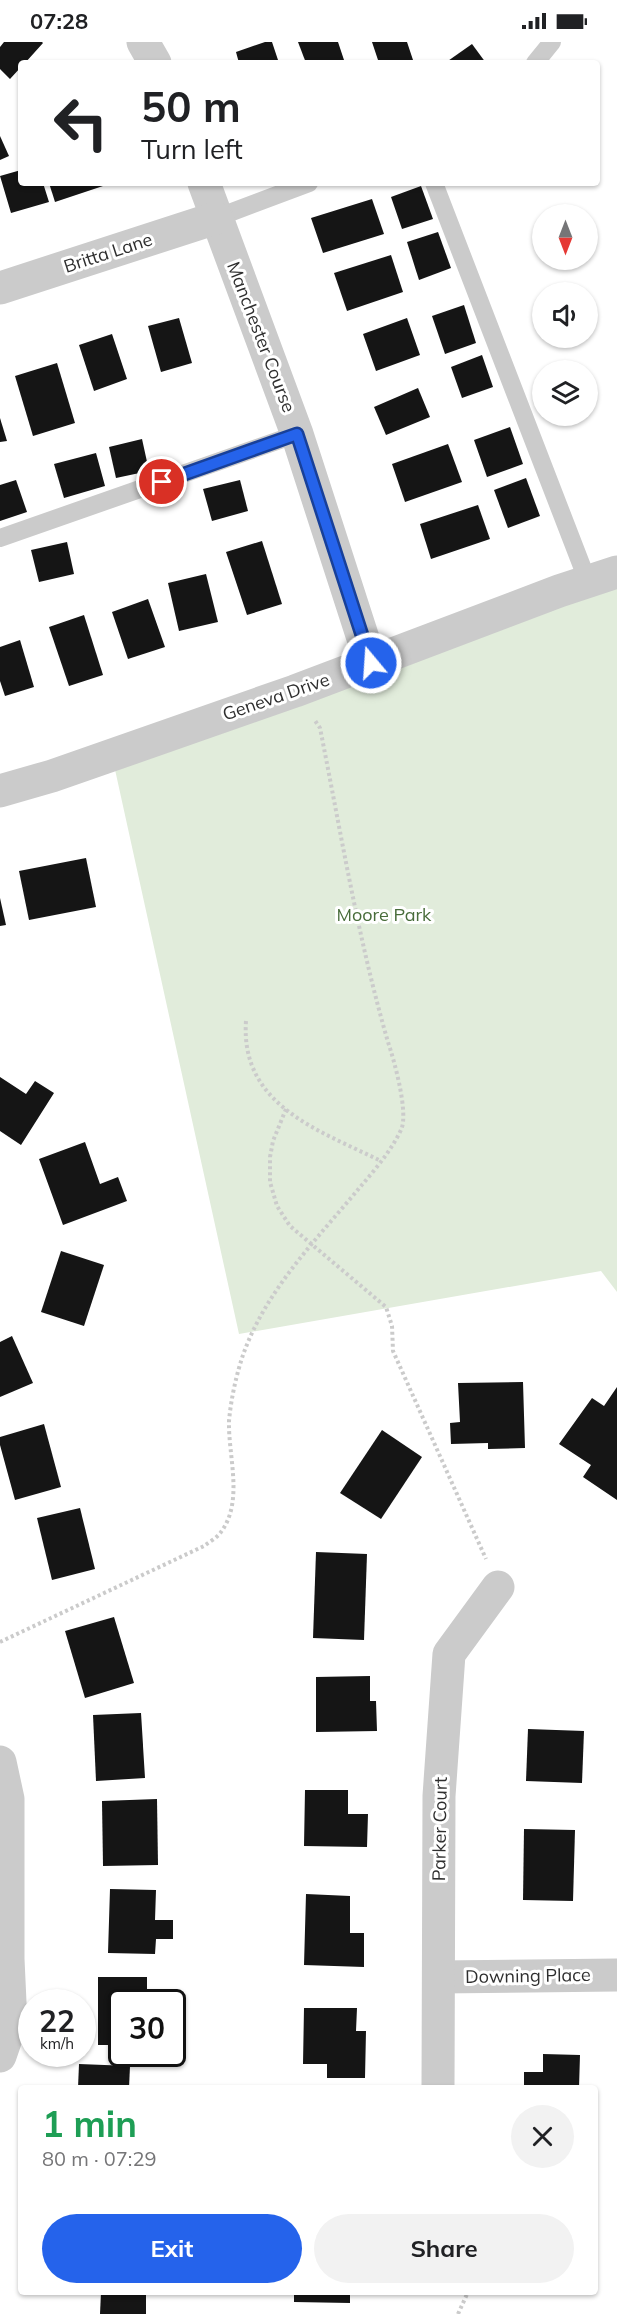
<!DOCTYPE html>
<meta charset="utf-8">
<style>
body{margin:0;font-family:Mulish,sans-serif;background:#f2f2f2;color:#202124;height:100vh;display:flex;flex-direction:column;font-size:22px;white-space:nowrap}
*{box-sizing:border-box;margin:0}
p{font-size:20px;color:#757577}
.icon{flex:none;width:33px;height:33px;fill:none;stroke:currentColor;stroke-width:2;stroke-linecap:round;stroke-linejoin:round}
.map{position:relative;flex:1;overflow:hidden}
.side{position:absolute;left:18px;top:2043px;width:580px;height:210px;display:flex;flex-direction:column;background:#fff;border-radius:6px;box-shadow:0 2px 4px #0004}
.side>*{flex:none}
.hud{position:absolute;left:18px;top:18px;width:582px;height:126px;border-radius:6px;box-shadow:0 2px 4px #0004;background:#fff;color:#202124;overflow:hidden}
.needle{width:39px;rotate:180deg}
.fabs{position:absolute;left:532px;top:162px;display:grid;gap:12px}
.fabs a{display:grid;place-items:center;width:66px;height:66px;border-radius:50%;background:#fff;box-shadow:0 2px 4px #0004;font-size:30px}
.speed{position:absolute;left:18px;top:1947px;display:flex;gap:12px;font-size:30px;font-weight:700;text-align:center}
.speed>*{display:grid;place-content:center;width:78px;height:78px;border-radius:50%;background:#fff;box-shadow:0 2px 4px #0004;line-height:1}
.speed small{font-size:15px;font-weight:400}
.speed .limit{border:3px solid #111;border-radius:9px;background:#fff;color:#111}
.pin{position:absolute;display:grid;place-items:center;width:51px;height:51px;color:#fff;margin:-26px;border:3px solid #fff;border-radius:50%;box-shadow:0 2px 6px #0007}
.me{position:absolute;width:66px;margin:-33px;rotate:342deg;stroke-linejoin:round;filter:drop-shadow(0 0 4px #0008)}
.turn{display:flex;align-items:center;gap:21px;height:126px;padding:0 24px;font-size:27px}
.turn .icon{width:78px;height:78px;stroke-width:2.5}
.turn b{display:block;font-size:42px;line-height:51px}
.round{display:grid;place-items:center;flex:none;width:63px;height:63px;border-radius:32px;background:#f2f2f2}
.head{display:flex;align-items:center;justify-content:space-between;height:102px;padding:0 24px}
h1{font-size:36px;font-weight:700;line-height:45px;color:#1e9e55}
.cta{display:flex;gap:12px;margin-top:auto;padding:12px 24px}
.cta a{flex:1;height:69px;border-radius:36px;background:#2563eb;color:#fff;font-size:24px;font-weight:700;line-height:69px;text-align:center}
.cta a+a{background:#f2f2f2;color:#202124}
.status{display:flex;justify-content:space-between;align-items:center;height:42px;padding:0 30px;background:#fff;direction:ltr}
.status svg{height:16px;fill:currentColor}
.map>svg:first-child{display:block}
.green{fill:#e1ecdb}
.building{fill:#151515}
.lines{fill:none;stroke-linecap:round;stroke-linejoin:round}
.path{stroke:#cbcbcb;stroke-width:4;stroke-dasharray:3 3;stroke-linecap:butt}
.service{stroke:#cbcbcb;stroke-width:18}
.minor{stroke:#cbcbcb;stroke-width:33}
.route-casing{stroke:#184099;stroke-width:15}
.route{stroke:#2563eb;stroke-width:10}
.labels{text-anchor:middle;stroke-width:6;stroke-linejoin:round;paint-order:stroke}
.street-label{font-size:18px;fill:#2e2e2e;stroke:#fff}
.park-label{font-size:18px;fill:#486c3a;stroke:#fff}
</style>
<div class="status"><b>07:28</b><svg viewBox="0 0 49 12"><path d="M0 12V9h3v3zM5 12V6h3v6zM10 12V3h3v9zM15 12V0h3v12zM26 1h20v11H26zM47 4h2v5h-2z"/></svg></div>
<div class="map">
<svg width="617" height="2272" viewBox="0 0 617 2272">
<rect width="100%" height="100%" fill="#fff"/>
<path class="green" d="M617 540V1250L601 1229 239 1292 114 723Z"/>
<g class="building">
<path d="M4 0H42L43 1 25 21H21V25L10 37 0 27V5Z"/>
<path d="M265 0H272L279 21H239L236 10Z"/>
<path d="M298 0H338L345 21H306Z"/>
<path d="M372 0H407L414 21H379Z"/>
<path d="M472 2 486 21H445Z"/>
<path d="M0 94 9 114 0 118Z"/>
<path d="M21 128V141H43L49 160 11 171 0 134Z"/>
<path d="M49 141H112L55 160Z"/>
<path d="M421 144 433 177 402 187 391 155Z"/>
<path d="M372 157 384 192 323 211 311 176Z"/>
<path d="M438 190 451 226 419 238 407 200Z"/>
<path d="M391 213 403 250 347 269 334 231Z"/>
<path d="M464 263 476 301 445 312 432 274Z"/>
<path d="M179 276 192 321 161 330 148 284Z"/>
<path d="M407 276 420 313 376 329 363 292Z"/>
<path d="M112 292 127 337 94 349 79 303Z"/>
<path d="M482 313 493 345 462 356 451 325Z"/>
<path d="M57 321 75 381 33 394 15 334Z"/>
<path d="M418 346 430 375 386 393 374 365Z"/>
<path d="M0 376 7 399 0 400Z"/>
<path d="M510 385 523 422 487 435 474 398Z"/>
<path d="M142 397 149 429 116 436 109 405Z"/>
<path d="M448 402 462 440 405 460 392 422Z"/>
<path d="M96 411 105 444 64 456 54 422Z"/>
<path d="M526 436 540 474 508 486 494 448Z"/>
<path d="M16 438 27 470 0 479V443Z"/>
<path d="M240 438 248 469 212 479 203 447Z"/>
<path d="M478 463 490 497 431 517 420 482Z"/>
<path d="M262 499 282 562 247 573 226 510Z"/>
<path d="M67 500 74 532 39 540 31 508Z"/>
<path d="M206 532 218 580 179 589 168 541Z"/>
<path d="M148 557 165 605 128 617 112 570Z"/>
<path d="M84 573 103 633 69 644 49 585Z"/>
<path d="M20 598 34 645 5 654 0 639V605Z"/>
<path d="M86 816 96 865 29 878 19 829Z"/>
<path d="M0 856 6 883 0 884Z"/>
<path d="M0 1035 26 1052 35 1039 54 1051 21 1103 0 1089Z"/>
<path d="M85 1100 100 1142 118 1135 127 1159 63 1183 39 1117Z"/>
<path d="M61 1209 104 1223 84 1284 41 1270Z"/>
<path d="M12 1294 33 1341 0 1355V1300Z"/>
<path d="M523 1340 525 1406 488 1407V1401L451 1402 450 1381 460 1380 458 1341Z"/>
<path d="M617 1345V1458L583 1435 591 1423 559 1402 592 1356 604 1364Z"/>
<path d="M44 1382 61 1445 15 1458 0 1403V1395Z"/>
<path d="M382 1388 422 1415 381 1477 340 1451Z"/>
<path d="M80 1466 95 1527 52 1538 37 1476Z"/>
<path d="M316 1510 367 1512 364 1598 313 1596Z"/>
<path d="M114 1575 134 1641 85 1656 65 1589Z"/>
<path d="M370 1634V1659H376L377 1689 316 1690V1635Z"/>
<path d="M141 1671 145 1736 96 1739 93 1673Z"/>
<path d="M528 1687 584 1689 582 1741 526 1739Z"/>
<path d="M305 1748H348V1772H368L367 1805 304 1804Z"/>
<path d="M157 1757 158 1823 103 1824 102 1759Z"/>
<path d="M524 1787 575 1788 573 1859 523 1858Z"/>
<path d="M110 1847 156 1848 155 1878H173V1897H156L155 1912 108 1911Z"/>
<path d="M306 1852 350 1854V1891H364V1925L304 1923Z"/>
<path d="M98 1935H147V1960H122V2003H98Z"/>
<path d="M304 1966H357L356 1989H366L365 2036H327V2022H303Z"/>
<path d="M543 2012 580 2013 579 2046H524V2030H543Z"/>
<path d="M79 2022 130 2024 129 2046H78Z"/>
<path d="M101 2250H146V2272H100Z"/>
<path d="M294 2250H350V2261L294 2260Z"/>
</g>
<g class="lines">
<g class="path">
<path d="M246 979C240 1063 318 1088 381 1119"/>
<path d="M286 1067 273 1099 270 1115V1140L277 1164 290 1184 386 1265 392 1284 393 1309 486 1517"/>
<path d="M0 1600 204 1504C209 1500 217 1496 221 1490 244 1459 228 1414 229 1379 231 1357 236 1334 243 1313 265 1250 314 1200 356 1150 372 1131 390 1111 401 1088 409 1071 394 1018 388 1000 358 897 341 791 320 686L314 677"/>
<path d="M458 2272 468 2250"/>
</g>
<g class="service">
<path d="M535 21 552 0"/>
<path d="M434 141 588 540"/>
<path d="M216 176 309 141"/>
<path d="M0 496 297 392"/>
</g>
<g class="minor">
<path d="M143 0 155 21"/>
<path d="M204 141 297 392 371 621"/>
<path d="M0 246 216 176"/>
<path d="M0 749 52 734 295 649 559 549 617 530"/>
<path d="M0 1720 8 1757V1917L11 1982 0 2014"/>
<path d="M439 1935 617 1933"/>
<path d="M438 2046 439 1754 449 1612 498 1545"/>
</g>
</g>
<g class="lines">
<g class="route-casing">
<path id="route" d="M162 440 297 392 371 621"/>
</g>
<use href="#route" class="route"/>
</g>
<g class="labels">
<g class="street-label">
<text transform="translate(108 211) rotate(-18)" y="6">Britta Lane</text>
<text transform="translate(261 295) rotate(69)" y="6">Manchester Course</text>
<text transform="translate(276 655) rotate(-19)" y="6">Geneva Drive</text>
<text transform="translate(440 1787) rotate(-89)" y="6">Parker Court</text>
<text transform="translate(528 1934) rotate(-1)" y="6">Downing Place</text>
</g>
<g class="park-label">
<text x="384" y="879">Moore Park</text>
</g>
</g>
</svg>
<div class="fabs">
<a><svg class="needle" viewBox="-14 -14 28 28"><path d="M0-13l5 13h-10z" fill="#e53935"/><path d="M0 13l5-13h-10z" fill="#757577"/></svg></a>
<a><svg class="icon" aria-label="sound" viewBox="0 0 24 24"><path d="M4 9h4l5-4v14l-5-4H4zM17 9q2 3 0 6"/></svg></a>
<a><svg class="icon" aria-label="layers" viewBox="0 0 24 24"><path d="M12 4l9 5-9 5-9-5zM3 14l9 5 9-5"/></svg></a>
</div>
<div class="speed"><div>22<small>km/h</small></div><div class="limit">30</div></div>
<div class="pin" style="left:162px;top:440px;background:#d93025"><svg class="icon" aria-label="arrive" viewBox="0 0 24 24"><path d="M6 21V4h12l-3 4 3 4H6"/></svg></div>
<svg class="me" style="left:371px;top:621px" viewBox="-20 -20 40 40"><circle r="17" fill="#2563eb" stroke="#fff" stroke-width="3"/><path d="M0-11L8 9 0 5-8 9z" fill="#fff"/></svg>
<div class="hud">
<div class="turn"><svg class="icon" aria-label="left" viewBox="0 0 24 24"><path d="M17 20v-9H6M10 6l-5 5 5 5"/></svg><div><b>50 m</b>Turn left</div></div>
</div>
<section class="side">
<div class="head"><div><h1>1 min</h1><p>80 m · 07:29</p></div><a class="round"><svg class="icon" aria-label="close" viewBox="0 0 24 24"><path d="M6 6l12 12M18 6L6 18"/></svg></a></div>
<div class="cta"><a>Exit</a><a>Share</a></div>
</section>
</div>
